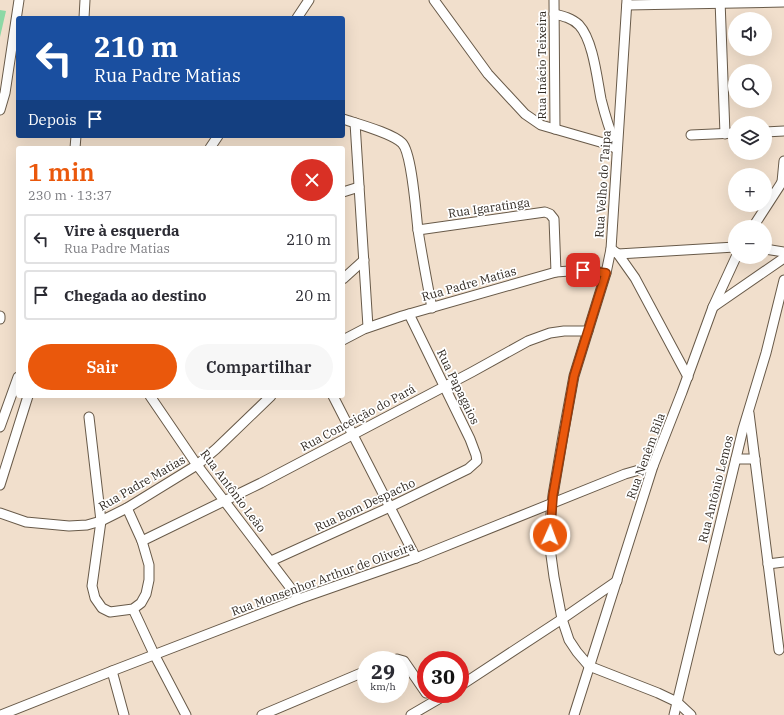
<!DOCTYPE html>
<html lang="pt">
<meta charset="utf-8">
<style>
body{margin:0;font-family:"IBM Plex Serif",serif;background:#f7f7f7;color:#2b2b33;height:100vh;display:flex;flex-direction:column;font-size:15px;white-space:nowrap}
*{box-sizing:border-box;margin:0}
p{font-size:13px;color:#7c7c81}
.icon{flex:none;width:22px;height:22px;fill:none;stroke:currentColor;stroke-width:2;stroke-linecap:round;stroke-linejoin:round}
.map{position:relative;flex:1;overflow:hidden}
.drawer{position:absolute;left:16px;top:146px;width:329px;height:252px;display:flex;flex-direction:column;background:#fff;border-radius:4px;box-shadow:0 4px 16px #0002}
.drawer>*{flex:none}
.banner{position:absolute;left:16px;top:16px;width:329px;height:122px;border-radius:4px;box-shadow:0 4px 16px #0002;background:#1a4fa0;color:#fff;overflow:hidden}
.fabs{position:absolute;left:728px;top:12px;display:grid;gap:8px}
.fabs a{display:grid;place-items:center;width:44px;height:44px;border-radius:50%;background:#fff;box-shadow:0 4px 16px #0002;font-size:20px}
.speed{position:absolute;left:357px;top:651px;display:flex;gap:8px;font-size:20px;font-weight:700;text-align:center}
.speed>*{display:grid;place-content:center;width:52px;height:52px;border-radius:50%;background:#fff;box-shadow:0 4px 16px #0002;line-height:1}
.speed small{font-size:10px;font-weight:400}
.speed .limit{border:6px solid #d22;background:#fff;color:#111}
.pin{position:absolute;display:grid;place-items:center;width:34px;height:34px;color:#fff;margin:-17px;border-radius:8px;box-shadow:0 2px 6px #0006}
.me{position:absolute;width:44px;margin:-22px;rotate:2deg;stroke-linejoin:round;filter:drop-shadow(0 0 3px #0008)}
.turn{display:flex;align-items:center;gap:14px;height:84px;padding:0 12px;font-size:18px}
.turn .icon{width:52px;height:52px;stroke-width:2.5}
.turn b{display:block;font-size:28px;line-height:34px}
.then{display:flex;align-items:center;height:38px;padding:0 12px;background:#0003;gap:8px;font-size:15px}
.round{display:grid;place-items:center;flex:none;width:42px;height:42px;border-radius:21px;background:#f7f7f7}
.headline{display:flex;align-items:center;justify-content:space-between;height:68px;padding:0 12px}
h1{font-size:24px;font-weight:600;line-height:30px;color:#ea580c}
.action{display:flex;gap:8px;margin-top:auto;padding:8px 12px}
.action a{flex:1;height:46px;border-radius:24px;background:#ea580c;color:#fff;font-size:16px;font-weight:600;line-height:46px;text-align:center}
.action a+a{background:#f7f7f7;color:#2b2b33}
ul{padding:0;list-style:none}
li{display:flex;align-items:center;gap:12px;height:50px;margin:0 8px 6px;padding:0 4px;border:2px solid #e1e1e2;border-radius:4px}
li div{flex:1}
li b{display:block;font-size:15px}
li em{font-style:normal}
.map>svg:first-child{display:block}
.green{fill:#8dd8a5}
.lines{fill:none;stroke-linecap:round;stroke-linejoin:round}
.street-casing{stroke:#685a49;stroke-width:11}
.street{stroke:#fff;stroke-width:9}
.route-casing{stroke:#983908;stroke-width:10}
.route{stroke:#ea580c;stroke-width:7}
.labels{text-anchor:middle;stroke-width:3.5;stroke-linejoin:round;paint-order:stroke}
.street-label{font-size:12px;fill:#312a23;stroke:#fff}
</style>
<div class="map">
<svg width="784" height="715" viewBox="0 0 784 715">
<rect width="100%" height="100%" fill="#f1dfcc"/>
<path class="green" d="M0 10 6 11 0 37Z"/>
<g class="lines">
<g class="street-casing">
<g id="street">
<path d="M434 0 488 74 525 114 541 125 607 144 617 149"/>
<path d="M554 0 555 129"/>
<path d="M627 0 611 249 606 273 574 376 563 436 553 495 550 522V548L554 577 562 619 569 640 577 652 589 666 658 693 677 702 691 715"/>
<path d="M720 0 725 134"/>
<path d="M627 5 784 2"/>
<path d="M554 14C563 16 572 18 579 25 593 40 597 78 601 99 605 115 610 131 616 146"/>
<path d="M84 18 85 0"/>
<path d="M297 18 309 0"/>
<path d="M0 110 5 93 19 0"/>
<path d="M343 119C358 124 392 133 402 143 412 153 416 214 418 230 422 256 427 282 432 308"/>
<path d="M355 123 368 327"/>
<path d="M765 132 784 131"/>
<path d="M691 135 735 133"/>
<path d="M75 148 76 136"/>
<path d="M210 148 218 136"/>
<path d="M782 182 784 161"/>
<path d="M343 192 359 187"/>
<path d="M753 227 784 179"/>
<path d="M418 230 545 212 550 214 554 219 556 272"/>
<path d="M611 249 618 254 635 278 688 377"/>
<path d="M765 249 784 252"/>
<path d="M618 254 735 247"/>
<path d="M343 279 364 260"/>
<path d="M713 307 784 258"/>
<path d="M0 316V319"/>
<path d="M343 340 364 329 402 316 556 272 583 270 606 273"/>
<path d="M150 396 197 465 299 599"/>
<path d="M333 396 416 558"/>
<path d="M749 413 779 650"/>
<path d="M89 417 101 521 92 586 95 598 102 608 110 612 133 609 141 603 146 594 149 580V565L142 541 127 508"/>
<path d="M0 427 18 377"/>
<path d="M736 459H755"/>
<path d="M0 485 28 396"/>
<path d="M0 513 26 522 69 526 87 525 101 521 127 508 197 465 216 449 271 396"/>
<path d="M142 541 261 483 472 372 528 341 550 333 564 331H588"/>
<path d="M271 561 390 507 468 469 477 461 476 455 470 439 409 314"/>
<path d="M768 564 784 562"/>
<path d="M133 609 154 654 186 715"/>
<path d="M393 660 397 659 404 661 426 693"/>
<path d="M112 671 124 715"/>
<path d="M460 686 562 619 617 581"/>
<path d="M1 715 112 671 299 599 416 558 625 474 653 466"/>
<path d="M262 715 366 671"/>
<path d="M411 715 447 694"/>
<path d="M574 715 653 466 682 392 713 307 736 257"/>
<path d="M674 715 743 429 766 353 784 280"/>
</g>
</g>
<use href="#street" class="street"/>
</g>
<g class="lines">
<g class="route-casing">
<path id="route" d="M550 535 553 495 574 376 606 273 583 270"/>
</g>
<use href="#route" class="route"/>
</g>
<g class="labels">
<g class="street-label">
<text transform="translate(542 65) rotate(-90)" y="4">Rua Inácio Teixeira</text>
<text transform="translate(603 184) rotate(-86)" y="4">Rua Velho do Taipa</text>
<text transform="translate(489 208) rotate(-8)" y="4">Rua Igaratinga</text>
<text transform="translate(469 284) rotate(-16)" y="4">Rua Padre Matias</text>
<text transform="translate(458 387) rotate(64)" y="4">Rua Papagaios</text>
<text transform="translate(358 418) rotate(-28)" y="4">Rua Conceição do Pará</text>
<text transform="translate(646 456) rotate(-70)" y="4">Rua Nenêm Bila</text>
<text transform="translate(142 483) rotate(-30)" y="4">Rua Padre Matias</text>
<text transform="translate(716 489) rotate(-76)" y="4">Rua Antônio Lemos</text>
<text transform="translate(233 491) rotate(53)" y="4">Rua Antônio Leão</text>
<text transform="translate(365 505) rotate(-25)" y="4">Rua Bom Despacho</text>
<text transform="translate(323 579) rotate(-20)" y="4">Rua Monsenhor Arthur de Oliveira</text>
</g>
</g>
</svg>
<div class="fabs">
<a><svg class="icon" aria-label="sound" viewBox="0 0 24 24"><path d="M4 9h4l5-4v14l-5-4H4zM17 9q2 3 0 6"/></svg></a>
<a><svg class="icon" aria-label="search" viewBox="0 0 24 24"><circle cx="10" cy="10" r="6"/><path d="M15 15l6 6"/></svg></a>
<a><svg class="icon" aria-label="layers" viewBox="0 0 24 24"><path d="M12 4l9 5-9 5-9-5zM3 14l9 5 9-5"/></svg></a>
<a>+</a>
<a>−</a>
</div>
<div class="speed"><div>29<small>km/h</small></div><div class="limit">30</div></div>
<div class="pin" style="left:583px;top:270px;background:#d93025"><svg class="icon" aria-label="arrive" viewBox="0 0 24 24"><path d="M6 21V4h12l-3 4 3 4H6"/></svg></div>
<svg class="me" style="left:550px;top:535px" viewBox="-20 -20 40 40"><circle r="17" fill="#ea580c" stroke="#fff" stroke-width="3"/><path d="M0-11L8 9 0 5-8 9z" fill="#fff"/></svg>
<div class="banner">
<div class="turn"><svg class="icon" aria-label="left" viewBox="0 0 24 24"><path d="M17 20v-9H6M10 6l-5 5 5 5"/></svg><div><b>210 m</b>Rua Padre Matias</div></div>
<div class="then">Depois<svg class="icon" aria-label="arrive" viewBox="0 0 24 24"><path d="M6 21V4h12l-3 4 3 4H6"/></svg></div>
</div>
<section class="drawer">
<div class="headline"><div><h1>1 min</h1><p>230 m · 13:37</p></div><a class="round" style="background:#d93025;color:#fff"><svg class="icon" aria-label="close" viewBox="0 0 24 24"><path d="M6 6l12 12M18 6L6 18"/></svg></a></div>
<ul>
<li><svg class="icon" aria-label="left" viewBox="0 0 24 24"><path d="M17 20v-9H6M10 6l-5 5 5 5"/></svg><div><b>Vire à esquerda</b><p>Rua Padre Matias</p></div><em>210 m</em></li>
<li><svg class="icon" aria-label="arrive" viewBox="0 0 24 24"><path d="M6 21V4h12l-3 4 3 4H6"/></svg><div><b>Chegada ao destino</b></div><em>20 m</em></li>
</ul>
<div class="action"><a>Sair</a><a>Compartilhar</a></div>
</section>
</div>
